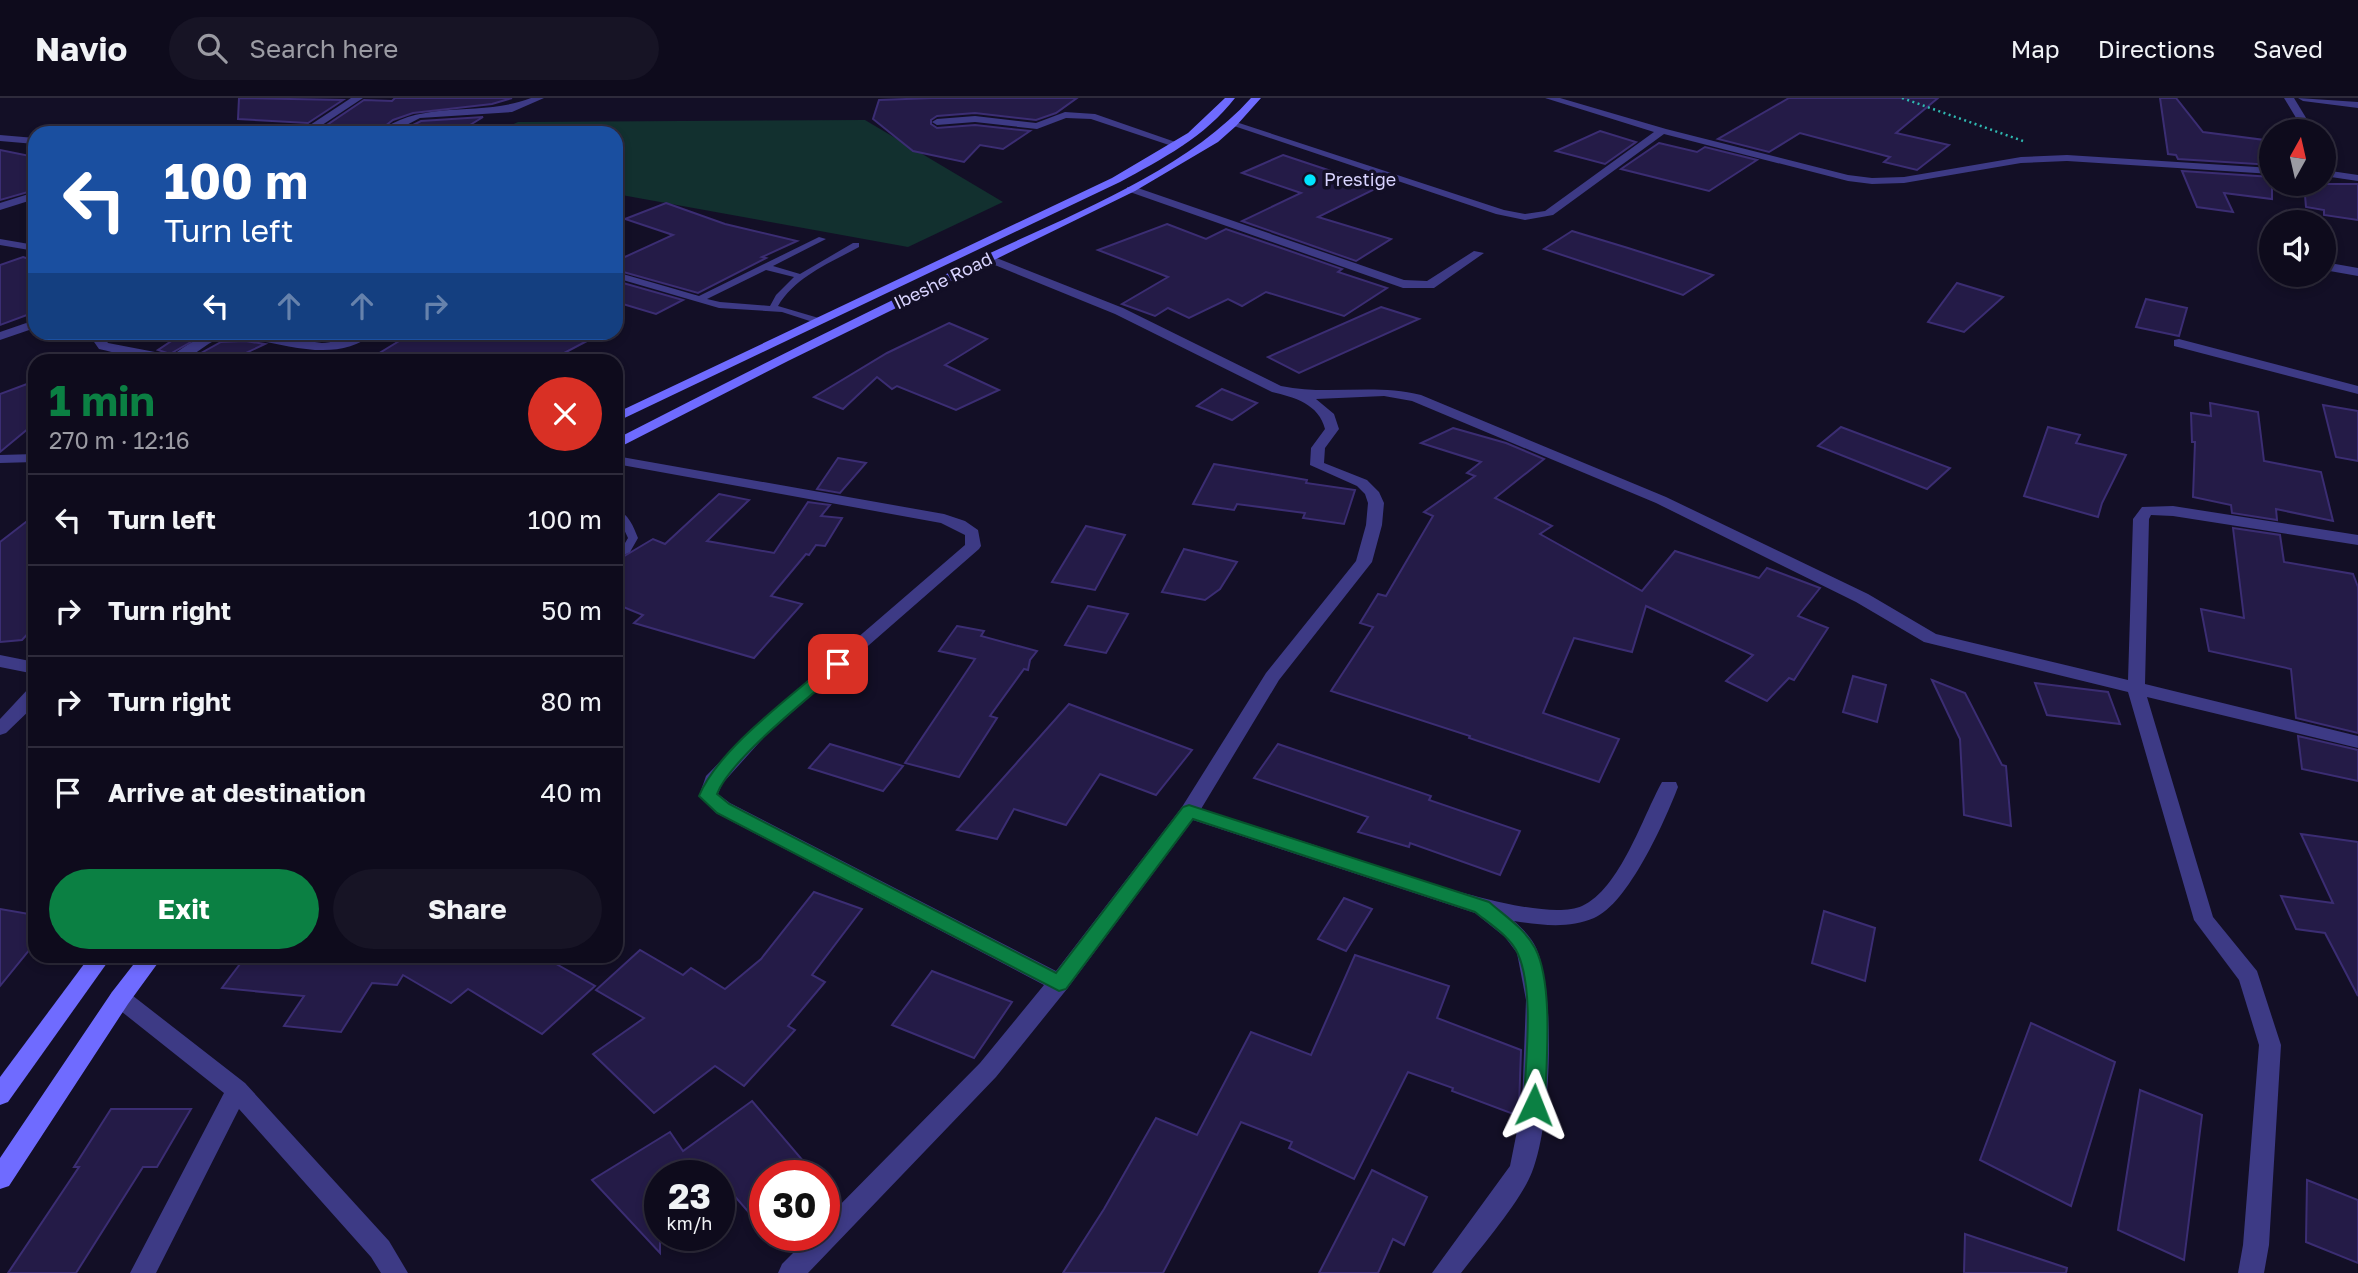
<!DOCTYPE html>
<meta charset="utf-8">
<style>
body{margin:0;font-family:"Golos Text",sans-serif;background:#171425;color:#f1f3f6;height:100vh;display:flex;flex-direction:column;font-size:26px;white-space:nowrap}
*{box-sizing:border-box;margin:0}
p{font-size:23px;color:#9b9ba3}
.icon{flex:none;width:38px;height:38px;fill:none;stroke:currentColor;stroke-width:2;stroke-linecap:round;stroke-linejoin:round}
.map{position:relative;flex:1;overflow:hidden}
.sheet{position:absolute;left:28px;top:256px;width:595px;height:609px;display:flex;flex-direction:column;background:#0e0b1c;border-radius:21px;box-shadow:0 4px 10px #0003,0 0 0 2px #2e2b3b}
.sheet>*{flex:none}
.banner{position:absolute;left:28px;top:28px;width:595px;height:214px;border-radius:21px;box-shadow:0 4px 10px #0003,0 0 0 2px #2e2b3b;background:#1a4fa0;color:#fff;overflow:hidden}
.needle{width:46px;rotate:8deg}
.buttons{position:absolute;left:2259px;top:21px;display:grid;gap:14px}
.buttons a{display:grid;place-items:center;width:77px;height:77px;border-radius:50%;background:#0e0b1c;box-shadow:0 4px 10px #0003,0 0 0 2px #2e2b3b;font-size:35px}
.speed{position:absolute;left:644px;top:1062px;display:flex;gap:14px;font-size:35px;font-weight:700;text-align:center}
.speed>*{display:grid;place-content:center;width:91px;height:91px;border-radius:50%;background:#0e0b1c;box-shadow:0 4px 10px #0003,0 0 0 2px #2e2b3b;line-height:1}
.speed small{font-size:18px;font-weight:400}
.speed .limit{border:10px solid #d22;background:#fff;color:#111}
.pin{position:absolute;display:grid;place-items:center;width:60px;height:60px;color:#fff;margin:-30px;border-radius:14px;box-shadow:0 4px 10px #0006}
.me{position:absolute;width:77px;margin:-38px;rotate:2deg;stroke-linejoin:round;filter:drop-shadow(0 0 5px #0008)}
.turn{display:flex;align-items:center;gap:24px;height:147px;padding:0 21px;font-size:32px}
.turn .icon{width:91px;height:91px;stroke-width:2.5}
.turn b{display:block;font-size:49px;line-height:60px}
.lanes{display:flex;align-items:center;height:66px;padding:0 21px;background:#0003;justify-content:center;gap:35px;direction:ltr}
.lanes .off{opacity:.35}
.round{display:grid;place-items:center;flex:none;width:74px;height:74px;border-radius:37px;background:#171425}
.overview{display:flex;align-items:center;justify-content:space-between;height:119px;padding:0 21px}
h1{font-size:42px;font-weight:700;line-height:52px;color:#0b8043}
.button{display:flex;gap:14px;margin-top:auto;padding:14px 21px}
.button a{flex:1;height:80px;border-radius:42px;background:#0b8043;color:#fff;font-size:28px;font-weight:700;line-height:80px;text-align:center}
.button a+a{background:#171425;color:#f1f3f6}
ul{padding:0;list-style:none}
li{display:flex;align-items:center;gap:21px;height:91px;padding:0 21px;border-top:2px solid #2e2b3b}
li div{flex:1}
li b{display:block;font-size:26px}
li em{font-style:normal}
header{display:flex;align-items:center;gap:42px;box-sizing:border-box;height:98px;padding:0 35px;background:#0e0b1c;border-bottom:2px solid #2e2b3b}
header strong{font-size:33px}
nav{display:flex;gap:38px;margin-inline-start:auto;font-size:24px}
.search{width:490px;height:63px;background:#171425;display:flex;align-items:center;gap:18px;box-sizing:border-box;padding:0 24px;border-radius:38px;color:#9b9ba3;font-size:26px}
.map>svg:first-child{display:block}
.green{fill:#12302f}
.building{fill:#241b47;stroke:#3b2d73;stroke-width:2}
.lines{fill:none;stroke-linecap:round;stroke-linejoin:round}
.path{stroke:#2fb8b0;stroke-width:2.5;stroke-dasharray:2 3.5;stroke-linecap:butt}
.service{fill:#3d3a85;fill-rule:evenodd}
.minor{fill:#3d3a85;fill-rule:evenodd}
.secondary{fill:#6f6bff;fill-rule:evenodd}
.route{fill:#0b8043;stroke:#07532c;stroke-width:2}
.poi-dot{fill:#00e5ff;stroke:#130f26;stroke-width:2.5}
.labels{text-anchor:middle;stroke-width:7;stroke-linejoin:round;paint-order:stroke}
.far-poi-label{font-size:18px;fill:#d9d4ff;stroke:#130f26;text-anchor:start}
.far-street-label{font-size:18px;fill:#d9d4ff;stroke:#130f26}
</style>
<header>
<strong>Navio</strong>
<div class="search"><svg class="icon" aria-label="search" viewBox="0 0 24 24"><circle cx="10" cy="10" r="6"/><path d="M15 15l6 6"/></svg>Search here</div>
<nav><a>Map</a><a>Directions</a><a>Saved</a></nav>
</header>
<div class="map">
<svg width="2358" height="1175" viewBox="0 0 2358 1175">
<rect width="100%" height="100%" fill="#130f26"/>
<path class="green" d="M865 22 1003 104 908 149 616 96V35H494L518 24Z"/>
<g class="building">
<path d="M239 0 343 2 308 25 238 21Z"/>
<path d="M395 0H512L492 6 413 15 393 22 376 35H340L351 28 327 27 364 2 392 3Z"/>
<path d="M933 0H1077L1056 15 1036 22 975 15 937 18 931 22V26L937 30 975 27 1030 33 1003 51 980 47 964 64 913 53 873 21 879 2Z"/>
<path d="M1789 0H1938L1896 35 1949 47 1917 72 1884 64 1890 59 1800 35 1769 54 1718 41Z"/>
<path d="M2160 0H2176L2203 34 2272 43V67L2178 61 2176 57 2168 56Z"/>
<path d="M483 19 457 35H397L421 23Z"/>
<path d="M1600 33 1636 44 1605 66 1556 53Z"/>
<path d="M1659 45 1697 54 1705 49 1757 62 1709 93 1621 71Z"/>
<path d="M0 52 35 59V92L0 102Z"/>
<path d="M1283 57 1379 89 1318 119 1391 141 1356 163 1242 123 1301 95 1242 75Z"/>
<path d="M2182 73 2272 79V101L2224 95 2233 114 2197 109Z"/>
<path d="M2304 86H2358V122L2324 117V112L2306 109Z"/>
<path d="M666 105 725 126 797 143 762 159 766 160 698 195 616 172V163L673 137 625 121Z"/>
<path d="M1167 126 1206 141 1226 131 1342 171 1338 174 1387 190 1344 218 1266 194 1242 208 1228 201 1189 220 1168 210 1155 218 1122 206 1168 179 1098 152Z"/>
<path d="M1572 133 1628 150 1713 177 1683 197 1544 151Z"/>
<path d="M23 159 35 163V214L0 227V167Z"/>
<path d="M616 183 683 202 656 216 616 204Z"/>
<path d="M1957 185 2003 199 1964 234 1928 224Z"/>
<path d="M2146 201 2187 210 2179 238 2136 229Z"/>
<path d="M1381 209 1419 221 1299 275 1268 259Z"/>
<path d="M949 225 987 241 945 267 999 292 956 312 897 288 892 291 877 279 843 311 814 299 887 255Z"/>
<path d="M185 234H208L170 256 158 252Z"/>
<path d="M414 234H604L551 262H368Z"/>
<path d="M245 243 265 246 231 262 194 259 221 244Z"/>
<path d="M35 283V325L0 354V296Z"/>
<path d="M1222 291 1257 305 1232 322 1197 308Z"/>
<path d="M2210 305 2258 314 2264 363 2321 374 2333 423 2276 411 2277 422 2232 415 2231 407 2193 399 2195 344H2192L2191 315 2211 318Z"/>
<path d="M2323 307 2358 313V363L2336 359Z"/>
<path d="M1841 329 1950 370 1927 391 1818 348Z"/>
<path d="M2048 329 2080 337 2076 345 2126 357 2102 405 2098 419 2024 398Z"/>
<path d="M1453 330 1506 345 1544 361 1495 400 1552 428 1540 436 1642 493 1675 453 1759 480 1767 470 1820 490 1798 518 1828 530 1794 582 1789 580 1767 603 1726 583 1753 557 1646 508 1632 554 1574 540 1543 615 1619 641 1599 684 1469 640 1470 638 1331 593 1373 529 1360 525 1378 496 1386 498 1433 418 1424 414 1475 378 1467 375 1481 364 1421 345Z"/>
<path d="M838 360 866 365 840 395 817 391Z"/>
<path d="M1214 366 1307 382 1306 385 1355 392 1344 426 1303 420 1305 415 1237 406 1234 412 1193 406Z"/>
<path d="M719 396 749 402 707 443 774 455 808 404 830 407 821 418 842 420 825 448 816 447 809 457 806 456 771 498 802 506 754 560 634 525 643 517 616 506V463L653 441 665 446Z"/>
<path d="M35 417V528L22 542 0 544V444Z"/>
<path d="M1086 428 1125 437 1095 492 1052 484Z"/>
<path d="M2233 430 2280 437 2284 464 2353 476 2358 489V635L2296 620 2291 571 2209 553 2201 511 2244 520Z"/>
<path d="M1184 451 1237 464 1220 491 1205 502 1162 494Z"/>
<path d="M1088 508 1128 516 1106 555 1065 547Z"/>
<path d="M957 528 984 533 981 538 1037 553 1030 562 1028 572 1024 571 990 618 997 620 959 679 905 665 975 561 939 553Z"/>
<path d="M1853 578 1886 587 1877 624 1843 614Z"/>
<path d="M1932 582 1965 595 2002 667 2006 668 2011 728 1964 717 1960 641Z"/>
<path d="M2035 585 2108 594 2120 626 2047 617Z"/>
<path d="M1069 606 1192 652 1156 697 1100 676 1066 727 1014 711 997 741 957 732Z"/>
<path d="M2298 638 2358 652V683L2302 671Z"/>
<path d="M830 646 903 668 883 693 809 670Z"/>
<path d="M1278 646 1431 698 1429 702 1520 733 1500 777 1410 745 1409 749 1358 734 1368 719 1254 680Z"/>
<path d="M2301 736 2358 744V898L2325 835 2296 831 2281 798 2333 805Z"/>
<path d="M814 794 862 811 812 877 825 884 788 928 795 932 744 988 715 968 654 1015 593 956 644 920 596 892 640 852 683 877 691 870 725 891 761 861Z"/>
<path d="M1344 800 1372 811 1346 853 1318 841Z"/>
<path d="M0 811 35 817V845L0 888Z"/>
<path d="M1824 813 1875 830 1865 883 1812 865Z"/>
<path d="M1355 857 1449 888 1437 920 1521 952 1519 1008 1516 1017 1452 993 1453 990 1408 974 1354 1081 1289 1050 1292 1044 1241 1024 1163 1175H1063L1104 1111 1156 1020 1197 1037 1251 934 1311 957Z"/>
<path d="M246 858H542L595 888 542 936 468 891 451 905 403 877 397 887 372 885 341 934 284 928 304 898 222 890Z"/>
<path d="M932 873 1012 904 974 960 892 927Z"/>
<path d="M2031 925 2115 964 2071 1108 1980 1062Z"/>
<path d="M2140 992 2202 1017 2184 1162 2118 1132Z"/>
<path d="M752 1003 816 1078H765V1133L732 1095 719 1105V1078H660V1155L592 1082 670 1034 683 1053Z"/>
<path d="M111 1011H191L157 1069H143L76 1175H8L79 1069H74Z"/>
<path d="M1372 1072 1427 1099 1404 1147 1393 1141 1378 1175H1319Z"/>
<path d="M2307 1082 2358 1102V1165L2306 1144Z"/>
<path d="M1965 1136 2067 1170 2066 1175H1964Z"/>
</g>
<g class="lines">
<path class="path" d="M1902 0 2023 43"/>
<g class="service">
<path d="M819 139 826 141 773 168 800 176 853 145H859V149C830 165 796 178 778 208L822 221 823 223 819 226 782 214 719 210 616 180V174L699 198ZM766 172 794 179 776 197 770 208 720 204 707 201Z"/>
<path d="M616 411C629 416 633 428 638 440L630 454 616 461V453L622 450 628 440 621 425 616 420Z"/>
</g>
<g class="minor">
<path d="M351 0H363L310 35H298Z"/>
<path d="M531 0H544L512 14 420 20 391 35H378C421 0 481 20 531 0Z"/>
<path d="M1545 0H1560L1666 31 1848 77 1872 80 1904 79 2021 59 2067 57 2272 70V76L2067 63 2021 65 1904 85 1872 86 1848 83 1664 36 1553 117 1525 122 1496 116 1228 26 1236 24 1504 112 1525 116 1545 113 1654 34Z"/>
<path d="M2284 0H2294L2314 33H2304Z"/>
<path d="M2298 0 2358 4V10L2303 3Z"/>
<path d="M1065 14 1095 16 1184 47 1175 49 1091 21 1066 20 1037 31 975 24 937 27 932 24 937 21 975 18 1036 25Z"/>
<path d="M0 37 35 40V46L0 43Z"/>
<path d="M2324 72 2358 77V83L2324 78Z"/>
<path d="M1127 89H1135L1404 182 1427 183 1474 153 1484 155 1434 190H1403L1127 93Z"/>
<path d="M35 94V101L0 112V105Z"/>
<path d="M0 141 35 147V153L0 147Z"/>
<path d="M989 157 1123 210 1281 288C1328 298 1373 285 1421 297L1666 399 1868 496 1936 536 2128 582 2133 421 2142 409 2173 408 2358 437V447L2173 418 2151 417 2149 421 2145 586 2358 638V650L2147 599 2213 819 2257 873 2281 947 2269 1147 2264 1175H2238L2243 1147 2259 947 2239 882 2194 822 2128 594 1924 544 1856 504 1656 405 1412 303 1384 298 1316 301 1334 316 1339 331 1325 350 1324 365 1367 382 1379 394 1384 405 1382 427 1372 464 1279 582 1201 711C1252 727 1303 743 1354 760 1399 774 1540 827 1582 808 1620 791 1643 718 1662 684H1676L1678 689C1665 723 1628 806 1594 820 1569 831 1540 827 1514 823 1522 830 1533 841 1537 852 1556 899 1551 1027 1532 1074 1521 1103 1481 1149 1461 1175H1432L1510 1068 1522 1008 1526 902 1517 855 1505 839 1475 815 1193 722 1067 891 996 979 808 1175H778L782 1166 810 1138H824V1123L980 965 1044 887 716 715 699 698 706 678 754 629 965 447V437L941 425 616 366V358L944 416 965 423 978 432 981 448 979 451 766 637 722 686 718 696 730 705 1056 873 1182 709 1266 575 1356 463 1366 427 1368 405 1365 396 1357 388 1310 367 1311 350 1325 331C1319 306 1294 299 1272 294L1115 216 985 163V159Z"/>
<path d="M2324 164 2358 170V178L2324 172Z"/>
<path d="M35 222V230L0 242V234Z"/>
<path d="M87 234H100L108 245 155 254 169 260C182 250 196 240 212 236 241 228 292 241 322 245 343 244 354 234 376 234 330 272 276 238 226 240 209 241 198 256 183 262 165 269 119 255 99 251Z"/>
<path d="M2179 241 2358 288V296L2174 248V242Z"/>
<path d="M35 356V364L0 365V357Z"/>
<path d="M0 557 35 564V576L0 569Z"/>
<path d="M35 588V607L6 635 0 637V621L29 590Z"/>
<path d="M120 891 128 894 245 985 389 1143 408 1175H381L371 1159 239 1011 156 1175H130L224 995 112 906 109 900 112 894Z"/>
</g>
<g class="secondary">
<path d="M1225 0H1235C1205 39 1162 61 1120 84L616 324V315L1112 80 1188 35Z"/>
<path d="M1251 0H1261L1236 28 1218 44 1135 93 788 263 616 351V341C734 280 853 221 973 163 1063 120 1184 75 1251 0Z"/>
<path d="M90 858H112L8 1004 0 1007V979Z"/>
<path d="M140 858H163L128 906 9 1088 0 1091V1060L112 894Z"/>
</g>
</g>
<path class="route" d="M838 561 845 566 843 570C812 597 730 661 717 696L729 706 1056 875 1183 709 1189 707 1489 804C1505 818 1525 831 1535 850 1554 886 1546 966 1545 1007L1542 1014 1534 1017 1527 1014 1524 1007C1525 965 1535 895 1518 856 1511 839 1490 826 1475 814L1193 721 1066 891 1059 893 717 715 699 698C718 651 793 597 832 563Z"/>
<circle class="poi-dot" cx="1310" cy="82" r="7"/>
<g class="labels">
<g class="far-poi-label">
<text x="1324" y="88">Prestige</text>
</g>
<g class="far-street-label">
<text transform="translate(943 183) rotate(-26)" y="6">Ibeshe Road</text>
</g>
</g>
</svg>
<div class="buttons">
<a><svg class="needle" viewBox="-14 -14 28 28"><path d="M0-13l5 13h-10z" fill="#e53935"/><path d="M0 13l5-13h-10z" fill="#9b9ba3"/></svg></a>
<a><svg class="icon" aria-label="sound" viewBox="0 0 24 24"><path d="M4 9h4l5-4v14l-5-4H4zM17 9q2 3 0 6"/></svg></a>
</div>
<div class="speed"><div>23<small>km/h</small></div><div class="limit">30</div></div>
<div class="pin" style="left:838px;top:566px;background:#d93025"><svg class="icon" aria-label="arrive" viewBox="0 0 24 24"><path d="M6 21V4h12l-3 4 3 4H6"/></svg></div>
<svg class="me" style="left:1534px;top:1007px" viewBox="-20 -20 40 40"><path d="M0-17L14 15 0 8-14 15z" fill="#0b8043" stroke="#fff" stroke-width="4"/></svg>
<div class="banner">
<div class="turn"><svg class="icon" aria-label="left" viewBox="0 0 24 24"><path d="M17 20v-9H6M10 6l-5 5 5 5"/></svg><div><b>100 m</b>Turn left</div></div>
<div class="lanes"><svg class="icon" aria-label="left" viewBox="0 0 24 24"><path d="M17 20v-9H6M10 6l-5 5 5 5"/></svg><svg class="icon off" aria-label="ahead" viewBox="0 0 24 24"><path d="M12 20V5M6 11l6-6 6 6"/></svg><svg class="icon off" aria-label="ahead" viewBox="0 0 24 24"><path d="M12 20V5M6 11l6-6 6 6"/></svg><svg class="icon off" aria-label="right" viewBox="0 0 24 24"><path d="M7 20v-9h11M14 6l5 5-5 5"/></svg></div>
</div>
<section class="sheet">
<div class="overview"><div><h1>1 min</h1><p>270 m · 12:16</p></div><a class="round" style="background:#d93025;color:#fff"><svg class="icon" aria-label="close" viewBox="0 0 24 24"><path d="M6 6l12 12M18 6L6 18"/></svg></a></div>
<ul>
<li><svg class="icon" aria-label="left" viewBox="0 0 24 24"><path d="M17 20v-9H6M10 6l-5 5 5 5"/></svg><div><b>Turn left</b></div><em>100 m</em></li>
<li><svg class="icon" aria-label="right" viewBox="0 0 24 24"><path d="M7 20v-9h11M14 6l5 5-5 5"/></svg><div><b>Turn right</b></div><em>50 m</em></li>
<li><svg class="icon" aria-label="right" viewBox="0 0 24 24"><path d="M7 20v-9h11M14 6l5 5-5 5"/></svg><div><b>Turn right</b></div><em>80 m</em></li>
<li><svg class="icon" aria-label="arrive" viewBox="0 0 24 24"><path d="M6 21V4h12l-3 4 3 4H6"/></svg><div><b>Arrive at destination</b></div><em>40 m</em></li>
</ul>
<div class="button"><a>Exit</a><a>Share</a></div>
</section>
</div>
